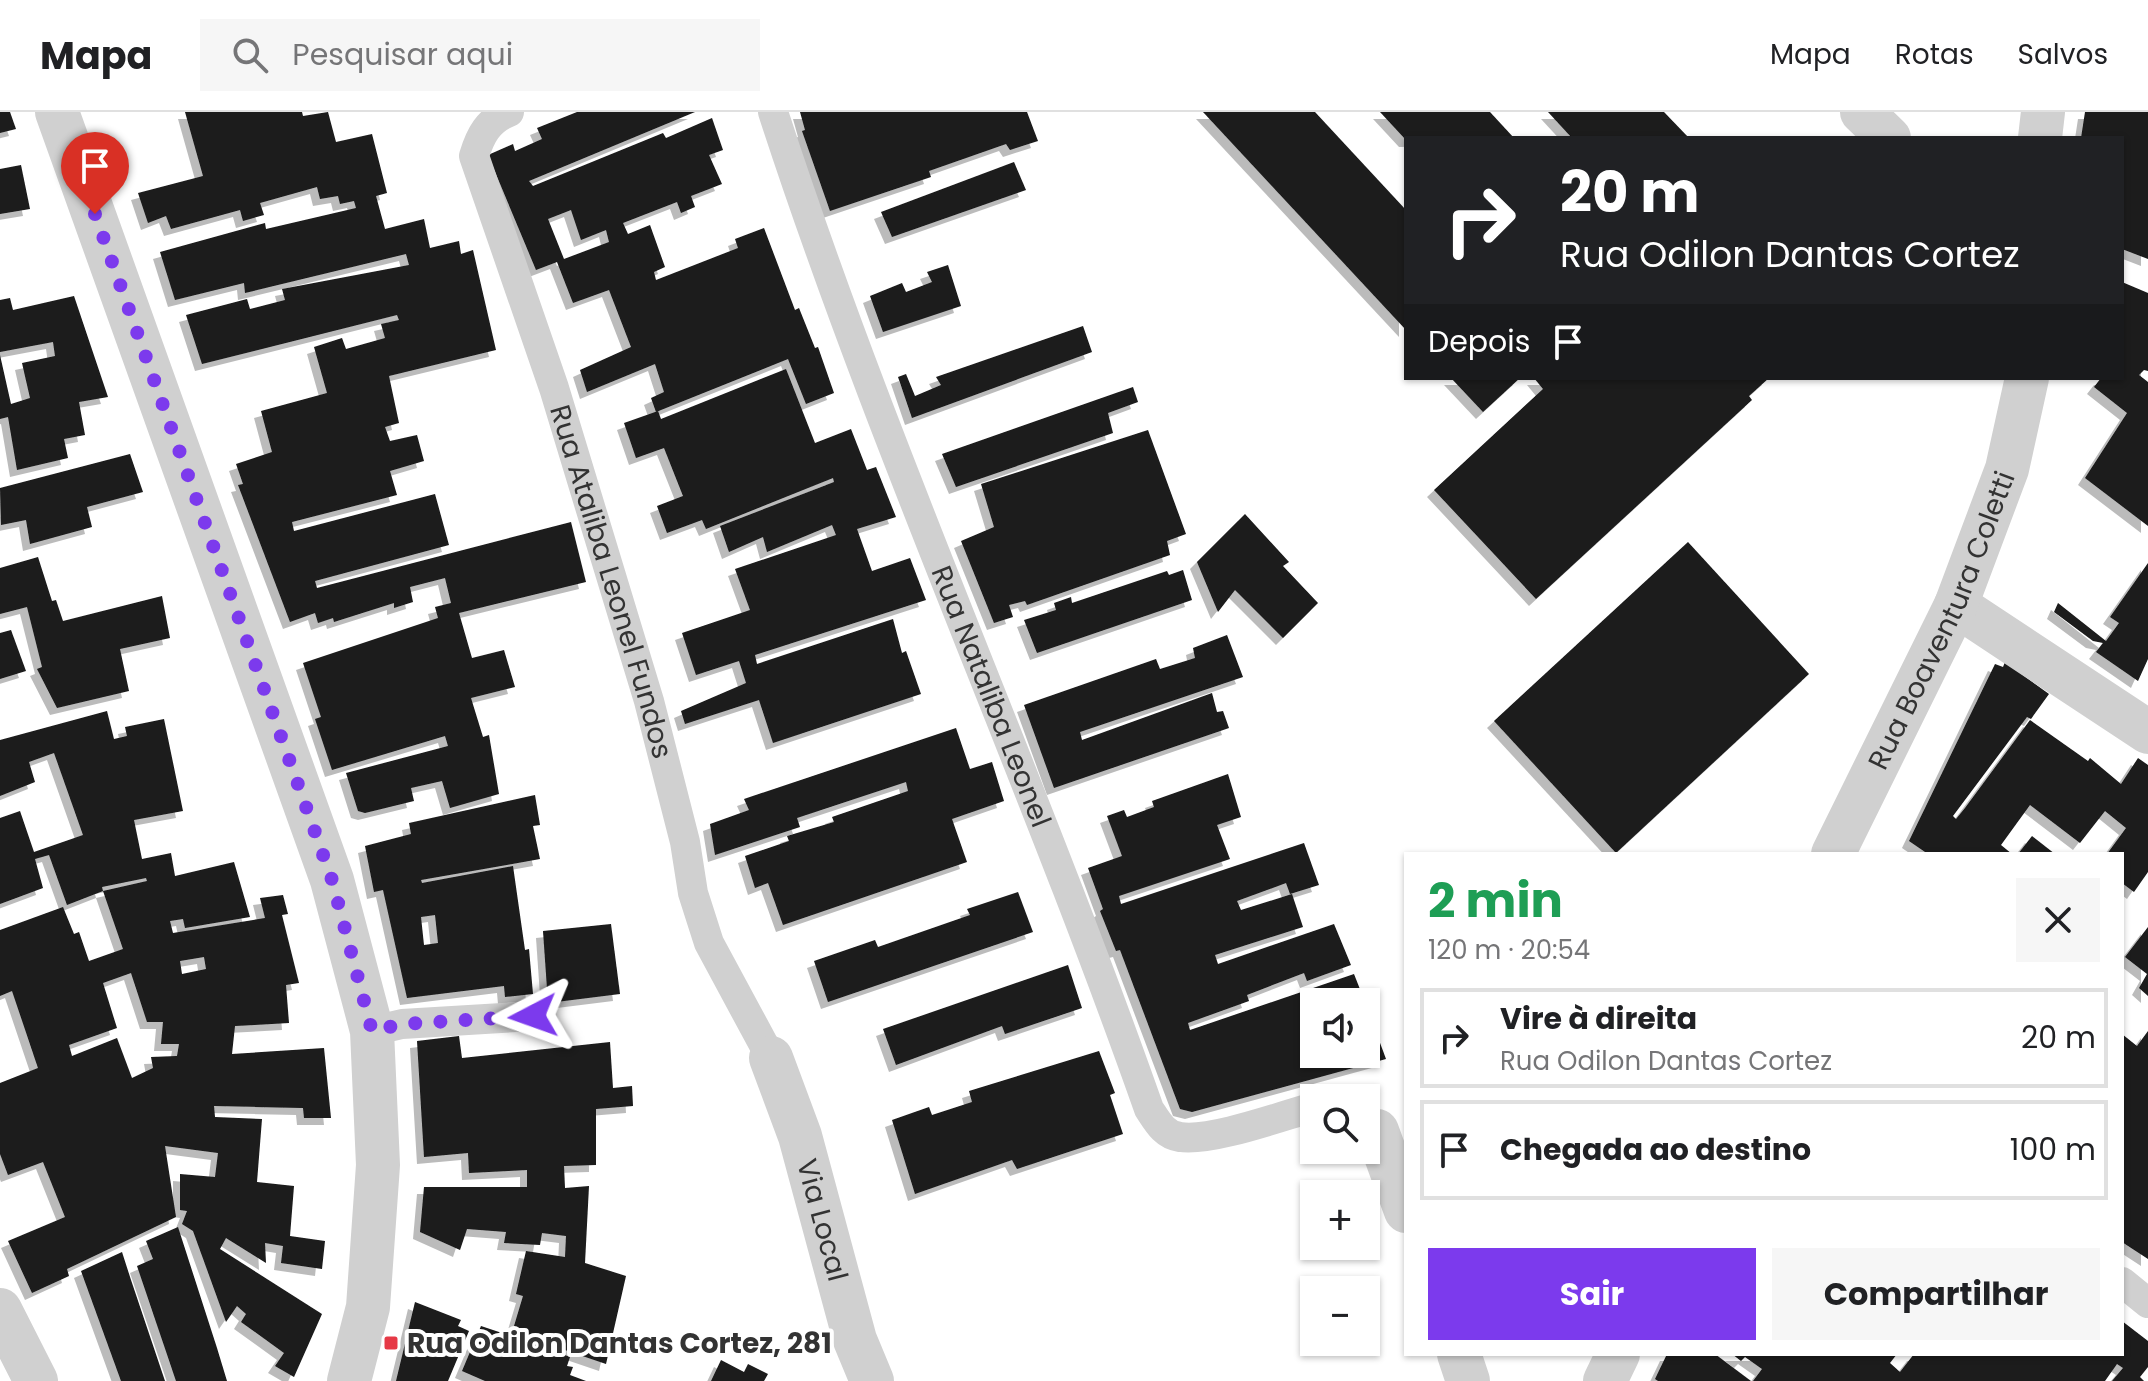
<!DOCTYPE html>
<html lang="pt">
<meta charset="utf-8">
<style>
body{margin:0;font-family:Poppins,sans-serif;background:#f6f6f6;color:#202124;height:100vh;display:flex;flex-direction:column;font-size:30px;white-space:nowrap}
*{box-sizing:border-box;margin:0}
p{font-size:26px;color:#757577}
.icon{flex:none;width:44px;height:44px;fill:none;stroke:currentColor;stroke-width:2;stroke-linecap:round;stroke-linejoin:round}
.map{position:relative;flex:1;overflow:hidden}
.details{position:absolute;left:1404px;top:740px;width:720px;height:504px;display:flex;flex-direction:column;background:#fff;border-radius:0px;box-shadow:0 2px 6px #0004}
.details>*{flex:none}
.top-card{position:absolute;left:1404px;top:24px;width:720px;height:244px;border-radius:0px;box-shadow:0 2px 6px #0004;background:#202124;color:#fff;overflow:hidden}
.buttons{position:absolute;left:1300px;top:876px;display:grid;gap:16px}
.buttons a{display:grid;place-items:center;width:80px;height:80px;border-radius:0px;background:#fff;box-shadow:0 2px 6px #0004;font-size:40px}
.pin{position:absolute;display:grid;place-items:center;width:68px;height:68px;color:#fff;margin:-82px -34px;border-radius:50% 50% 50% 0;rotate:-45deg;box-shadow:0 0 8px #0007}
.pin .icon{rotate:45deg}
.me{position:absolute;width:88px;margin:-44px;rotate:266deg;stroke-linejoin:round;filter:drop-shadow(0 0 6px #0008)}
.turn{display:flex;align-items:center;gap:28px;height:168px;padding:0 24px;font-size:36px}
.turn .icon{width:104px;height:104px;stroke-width:2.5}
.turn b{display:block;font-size:56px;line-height:68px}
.then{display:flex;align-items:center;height:76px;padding:0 24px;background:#0003;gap:16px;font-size:30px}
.round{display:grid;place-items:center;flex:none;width:84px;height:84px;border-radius:0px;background:#f6f6f6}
.head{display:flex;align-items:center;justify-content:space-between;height:136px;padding:0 24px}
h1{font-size:48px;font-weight:700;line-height:60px;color:#1e9e55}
.cta{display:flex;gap:16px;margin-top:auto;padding:16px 24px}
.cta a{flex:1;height:92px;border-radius:0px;background:#7c3aed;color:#fff;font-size:32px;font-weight:700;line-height:92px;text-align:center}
.cta a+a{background:#f6f6f6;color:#202124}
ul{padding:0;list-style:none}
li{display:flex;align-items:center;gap:24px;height:100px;margin:0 16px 12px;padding:0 8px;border:4px solid #e0e0e0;border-radius:0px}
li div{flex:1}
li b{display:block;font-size:30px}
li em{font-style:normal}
header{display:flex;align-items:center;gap:48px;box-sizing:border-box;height:112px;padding:0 40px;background:#fff;border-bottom:2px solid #e0e0e0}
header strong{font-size:38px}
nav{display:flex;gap:44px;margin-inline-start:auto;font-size:28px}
.search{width:560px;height:72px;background:#f6f6f6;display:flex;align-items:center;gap:20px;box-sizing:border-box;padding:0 28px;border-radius:0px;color:#757577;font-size:30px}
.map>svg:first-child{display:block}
.building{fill:#1a1a1a;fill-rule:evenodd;filter:url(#shadow)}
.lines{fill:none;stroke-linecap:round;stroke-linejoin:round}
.lane{stroke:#d0d0d0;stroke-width:30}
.street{stroke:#d0d0d0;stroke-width:44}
.route{stroke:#7c3aed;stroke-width:14;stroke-dasharray:0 25.2}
.poi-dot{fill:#e63946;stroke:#fff;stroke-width:3}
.labels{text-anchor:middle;stroke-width:8;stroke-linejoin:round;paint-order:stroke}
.street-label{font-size:28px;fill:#333;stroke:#fff}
.poi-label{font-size:28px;font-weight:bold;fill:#333;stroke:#fff;text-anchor:start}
</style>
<header>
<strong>Mapa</strong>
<div class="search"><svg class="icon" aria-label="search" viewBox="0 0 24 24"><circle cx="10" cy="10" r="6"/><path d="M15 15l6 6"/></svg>Pesquisar aqui</div>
<nav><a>Mapa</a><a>Rotas</a><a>Salvos</a></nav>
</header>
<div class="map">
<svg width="2148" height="1269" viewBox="0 0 2148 1269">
<defs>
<filter id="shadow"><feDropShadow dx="-7" dy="7" stdDeviation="0" flood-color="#0004"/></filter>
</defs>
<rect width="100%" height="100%" fill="#fff"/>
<g class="building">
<path d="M0 0H10L16 17 0 21Z"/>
<path d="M185 0H302L303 4 328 0 336 30 372 22 387 81 376 84 385 117 424 107 430 136 459 129 461 142 473 138 496 238 389 264 399 311 385 315 390 329 417 323 424 349 390 359 397 383 292 410 294 419 435 382 449 433 315 469 317 476 571 410 586 470 459 501 472 546 504 538 515 575 471 586 483 625 489 623 499 682 450 696 442 669 411 676 414 689 365 701 358 699 346 661 448 634 445 624 332 658 315 607 321 605 303 551 438 506 435 495 451 491 445 466 410 475 413 490 394 496V491L334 510 333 506 318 511 315 501 290 510 238 373 243 372 236 352 272 340 261 299 327 281 314 235 342 226 346 237 385 226 381 212 399 208 397 203 202 252 186 203 247 187 250 197 285 188 282 177 409 153 406 142 245 181 244 171 175 188 160 140 265 111 266 117 356 96 354 89 340 92 338 84 320 87 317 75 260 91 264 103 243 109 240 98 171 117 166 104 148 111 138 81 203 64Z"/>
<path d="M577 0H695L529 69 533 74 663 21 666 26 712 6 723 38 709 43 722 72 691 84 695 95 681 101 677 90 623 111 628 122 650 113 665 155 654 160 656 168 738 136 735 127 764 116 795 198 799 196 815 236 818 235 834 281 806 292 788 247 656 300 651 286 664 280 655 252 587 280 580 258 631 235 609 178 573 191 557 150 536 158 488 43 513 32 515 39 542 27 537 16ZM571 98 581 128 606 118 609 130 564 147 548 107Z"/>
<path d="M800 0H1027L1038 29 1010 38 1006 32 929 59 931 65 830 99 802 19 805 18Z"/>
<path d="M1203 0H1315L1406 98V218Z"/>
<path d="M1380 0H1490L1514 26 1406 28Z"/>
<path d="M1548 0H1664L1689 26H1572Z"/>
<path d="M2085 0H2148V147L2122 137V26H2081Z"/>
<path d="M1014 50 1026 78 892 125 881 100Z"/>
<path d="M21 53 30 97 0 102V57Z"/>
<path d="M948 153 961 194 883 220 870 184 902 171 906 180 932 170 927 160Z"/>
<path d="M2122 170 2148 181V259L2144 258 2139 263 2148 270V414L2085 366 2127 301 2094 275 2101 266H2122Z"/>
<path d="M74 184 108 285 79 290 85 323 64 327 68 346 17 358 8 305 0 307V243L11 292 30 286 22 251 55 244 53 230 0 240V188L10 186 13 198Z"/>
<path d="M1083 214 1092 240 912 306 898 265 906 262 915 284 941 273 936 265Z"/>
<path d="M786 257 815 331 851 317 867 358 876 355 896 405 857 417 872 459 910 446 926 488 755 543 757 552 893 507 902 541 906 539 921 582 773 631 759 588 685 612 681 599 746 571 739 549 696 563 682 521 750 498 735 457 836 423 832 413 767 440 763 425 729 440 720 414 834 370 833 366 706 417 702 408 667 421 657 394 683 384 664 336 636 346 624 311 658 299 661 307Z"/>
<path d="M1451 266H1520L1483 300Z"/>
<path d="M1534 266H1769L1749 284 1752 288 1536 487 1434 378 1543 277Z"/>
<path d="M1133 275 1138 290 1108 301 1113 321 956 375 942 342Z"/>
<path d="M1148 318 1186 422 1167 429 1170 443 1027 493 1025 489 1009 493 1013 505 994 511 961 429 994 415 981 372Z"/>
<path d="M130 342 143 380 87 395 92 415 30 432 26 408 1 413 0 376Z"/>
<path d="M1245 402 1289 450 1283 454 1318 491 1283 526 1235 478 1218 500 1197 450Z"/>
<path d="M1688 430 1809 562 1616 741 1494 609Z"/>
<path d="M38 445 52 489 56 488 63 509 162 484 170 526 120 537 129 579 57 596 37 557 42 555 27 495 0 502V456Z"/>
<path d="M2148 451V547L2138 569 2096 540 2103 531 2093 529 2054 500 2058 491 2106 529 2119 511 2110 505Z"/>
<path d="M1183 458 1192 488 1037 541 1024 508 1056 498 1054 491 1071 485 1072 491 1167 459 1169 463Z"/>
<path d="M11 518 26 559 0 567V521Z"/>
<path d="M1227 523 1243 565 1080 620 1082 628 1212 581 1217 600 1223 599 1229 616 1054 676 1024 593 1156 547 1160 557 1195 546 1193 536Z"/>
<path d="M2005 550 2049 582 2031 607 2027 605 1953 704 1956 707 1965 696 2030 608 2088 649 2090 646 2121 672 2138 646 2148 653V760L2134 780 2122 771V742H2107L2126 716 2105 699 2080 731 2030 693 2001 733 2012 742H1928L1909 729 1995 552 2003 555Z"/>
<path d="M107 599 114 627 127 624 125 615 164 607 183 699 134 708 142 747 171 741 175 764 234 750 250 805 185 816 183 807 170 809 173 821 265 806 260 786 283 783 288 802 282 803 299 871 286 873 289 911 235 914 232 942 324 936 331 1006H304L303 996 214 994 215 1005 262 1007 257 1070 294 1074 290 1124 325 1129 322 1157 281 1151 283 1134 265 1131 266 1151 226 1126 220 1137 322 1202 294 1265 275 1254 284 1241 241 1210 246 1202 237 1194 226 1210 193 1119 182 1112 187 1099 180 1098V1062L215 1065 218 1041 165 1034 176 1105 67 1157 69 1164 32 1181 8 1129 65 1105 43 1050 8 1063 0 1042V971L38 956 12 879 0 884V818L63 795 74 822 79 820 89 849 123 837 103 779 67 793 49 743 35 747 43 776 0 792V706L20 699 34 740 83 723 54 641 29 650 35 670 0 684V628ZM146 766 147 769 103 779 102 775ZM204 845 206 857 182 862 180 849ZM131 861 147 910H163L161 932H179L177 944 151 945 153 956 132 966 117 926 72 944 69 933 117 916 103 871Z"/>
<path d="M956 616 970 657 992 650 1004 689 952 707 967 750 783 813 768 771 755 776 745 744 789 729 787 724 834 710 832 705 908 679 906 670 797 706 800 715 715 743 710 712 749 698 744 687Z"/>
<path d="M1228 662 1241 705 1217 713 1230 747 1119 784 1121 792 1304 731 1319 773 1290 782 1286 771 1237 789 1241 798 1292 782 1303 815 1215 843 1218 852 1334 812 1351 853 1307 869 1304 861 1247 883 1249 889 1188 911 1190 918 1354 862 1365 890H1314V942H1366V893L1386 947 1192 1000 1180 997 1120 838 1116 839 1100 799 1103 797 1088 756 1122 744 1107 704 1124 698 1127 705 1154 695 1152 689Z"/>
<path d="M535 683 540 713 533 714 540 747 421 768 422 771 513 754 525 838 529 837 533 882 505 885 504 874 407 886 383 778 374 780 365 734 411 722 409 711ZM435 803 438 831 424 833 421 805Z"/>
<path d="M2032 724 2055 742H2018Z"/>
<path d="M1018 780 1033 820 828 890 814 849 875 828 878 835 970 803 967 797Z"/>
<path d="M611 812 620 882 548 891 543 819Z"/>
<path d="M2148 815V884L2139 876 2147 862 2125 845Z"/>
<path d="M1068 853 1082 896 1005 922 1002 914 896 953 883 917Z"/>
<path d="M2148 919V1147L2122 1130V922L2137 934Z"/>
<path d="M459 924 462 946 610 930 613 976 632 974 633 994 596 997V1053L564 1054 565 1076 589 1074 585 1151 626 1164 606 1252 553 1234 552 1238 570 1245 567 1254 573 1255 570 1263 586 1269H485L462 1259 481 1214 511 1224 523 1184 516 1182 526 1139 565 1145 566 1124 542 1121 540 1133 504 1131 506 1120 467 1117 460 1138 420 1120 424 1075H527V1058L469 1061 468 1041 424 1045 417 929Z"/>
<path d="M1099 939 1115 981 1110 983 1123 1022 1017 1057 1012 1048 915 1082 892 1008 929 995 932 1003 972 990 969 979Z"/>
<path d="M178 1115 217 1236 227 1269H176L137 1154 153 1147 146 1129Z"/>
<path d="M122 1140 131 1168 165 1269H121L81 1159Z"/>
<path d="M415 1190 461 1208 458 1214 469 1219 448 1269H396Z"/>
<path d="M2122 1209 2148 1229V1255L2140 1265 2144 1269H2112L2123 1256 2117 1252 2105 1269H1753L1762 1257 1745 1245 1741 1249 1732 1242H1897L1890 1251 1900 1260 1914 1242H2122Z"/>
<path d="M1667 1242H1715L1751 1269H1658L1655 1267Z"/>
<path d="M721 1248 744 1260 748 1252 768 1262 764 1269H711Z"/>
</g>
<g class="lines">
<g class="lane">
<path id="s1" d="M509 0C488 8 480 24 474 44L554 276 649 589 685 730 693 781 709 831 771 946"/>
<path id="s2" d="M773 0C883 338 1031 662 1149 997 1157 1009 1164 1023 1180 1025 1210 1030 1282 1004 1314 995"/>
<path d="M372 919 402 912 533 904"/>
<path d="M2122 1170 2148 1191"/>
</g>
<g class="street">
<path d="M57 0 332 768 372 919 378 1053 368 1195 349 1269"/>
<path d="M1862 0 1889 26"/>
<path d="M2040 26 2043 0"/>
<path d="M1956 493 2148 620"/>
<path id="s3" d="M1833 742 1956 493 2007 357 2027 266"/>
<path id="s4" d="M771 946 800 1024 855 1228 872 1269"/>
<path d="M1377 1019 1406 1099"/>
<path d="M0 1198 36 1269"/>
<path d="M1459 1242 1468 1269"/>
<path d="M1605 1269 1618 1242"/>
</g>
</g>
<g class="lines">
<path class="route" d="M95 102 332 768 372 919 402 912 533 904"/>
</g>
<rect class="poi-dot" x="383" y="1223" width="16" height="16" rx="4"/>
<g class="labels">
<g class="street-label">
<text dy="10" stroke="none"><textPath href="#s1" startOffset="506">Rua Ataliba Leonel Fundos</textPath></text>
<text dy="10" stroke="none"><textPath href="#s3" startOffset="258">Rua Boaventura Coletti</textPath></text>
<text dy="10" stroke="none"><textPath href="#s2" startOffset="624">Rua Nataliba Leonel</textPath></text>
<text dy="10" stroke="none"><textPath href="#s4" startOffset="170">Via Local</textPath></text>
</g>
<g class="poi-label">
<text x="407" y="1241">Rua Odilon Dantas Cortez, 281</text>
</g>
</g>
</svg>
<div class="buttons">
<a><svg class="icon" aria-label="sound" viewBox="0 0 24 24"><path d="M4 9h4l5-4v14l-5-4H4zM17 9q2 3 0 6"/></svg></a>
<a><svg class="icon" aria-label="search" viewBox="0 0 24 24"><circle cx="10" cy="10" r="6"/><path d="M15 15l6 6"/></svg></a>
<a>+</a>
<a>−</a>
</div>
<div class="pin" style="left:95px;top:102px;background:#d93025"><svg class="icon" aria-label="arrive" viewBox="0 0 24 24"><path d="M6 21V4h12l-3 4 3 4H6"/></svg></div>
<svg class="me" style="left:533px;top:904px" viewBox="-20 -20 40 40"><path d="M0-17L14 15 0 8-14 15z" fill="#7c3aed" stroke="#fff" stroke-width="4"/></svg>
<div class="top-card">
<div class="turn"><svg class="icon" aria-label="right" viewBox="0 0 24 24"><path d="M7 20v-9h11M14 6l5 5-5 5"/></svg><div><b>20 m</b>Rua Odilon Dantas Cortez</div></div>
<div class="then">Depois<svg class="icon" aria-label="arrive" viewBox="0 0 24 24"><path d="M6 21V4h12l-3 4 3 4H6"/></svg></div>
</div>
<section class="details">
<div class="head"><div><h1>2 min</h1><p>120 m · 20:54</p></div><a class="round"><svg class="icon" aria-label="close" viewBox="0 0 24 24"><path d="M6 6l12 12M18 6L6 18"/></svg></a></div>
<ul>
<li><svg class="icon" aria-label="right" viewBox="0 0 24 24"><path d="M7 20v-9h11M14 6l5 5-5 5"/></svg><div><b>Vire à direita</b><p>Rua Odilon Dantas Cortez</p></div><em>20 m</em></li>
<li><svg class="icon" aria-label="arrive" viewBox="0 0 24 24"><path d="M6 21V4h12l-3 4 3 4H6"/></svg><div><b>Chegada ao destino</b></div><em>100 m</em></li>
</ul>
<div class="cta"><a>Sair</a><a>Compartilhar</a></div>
</section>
</div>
